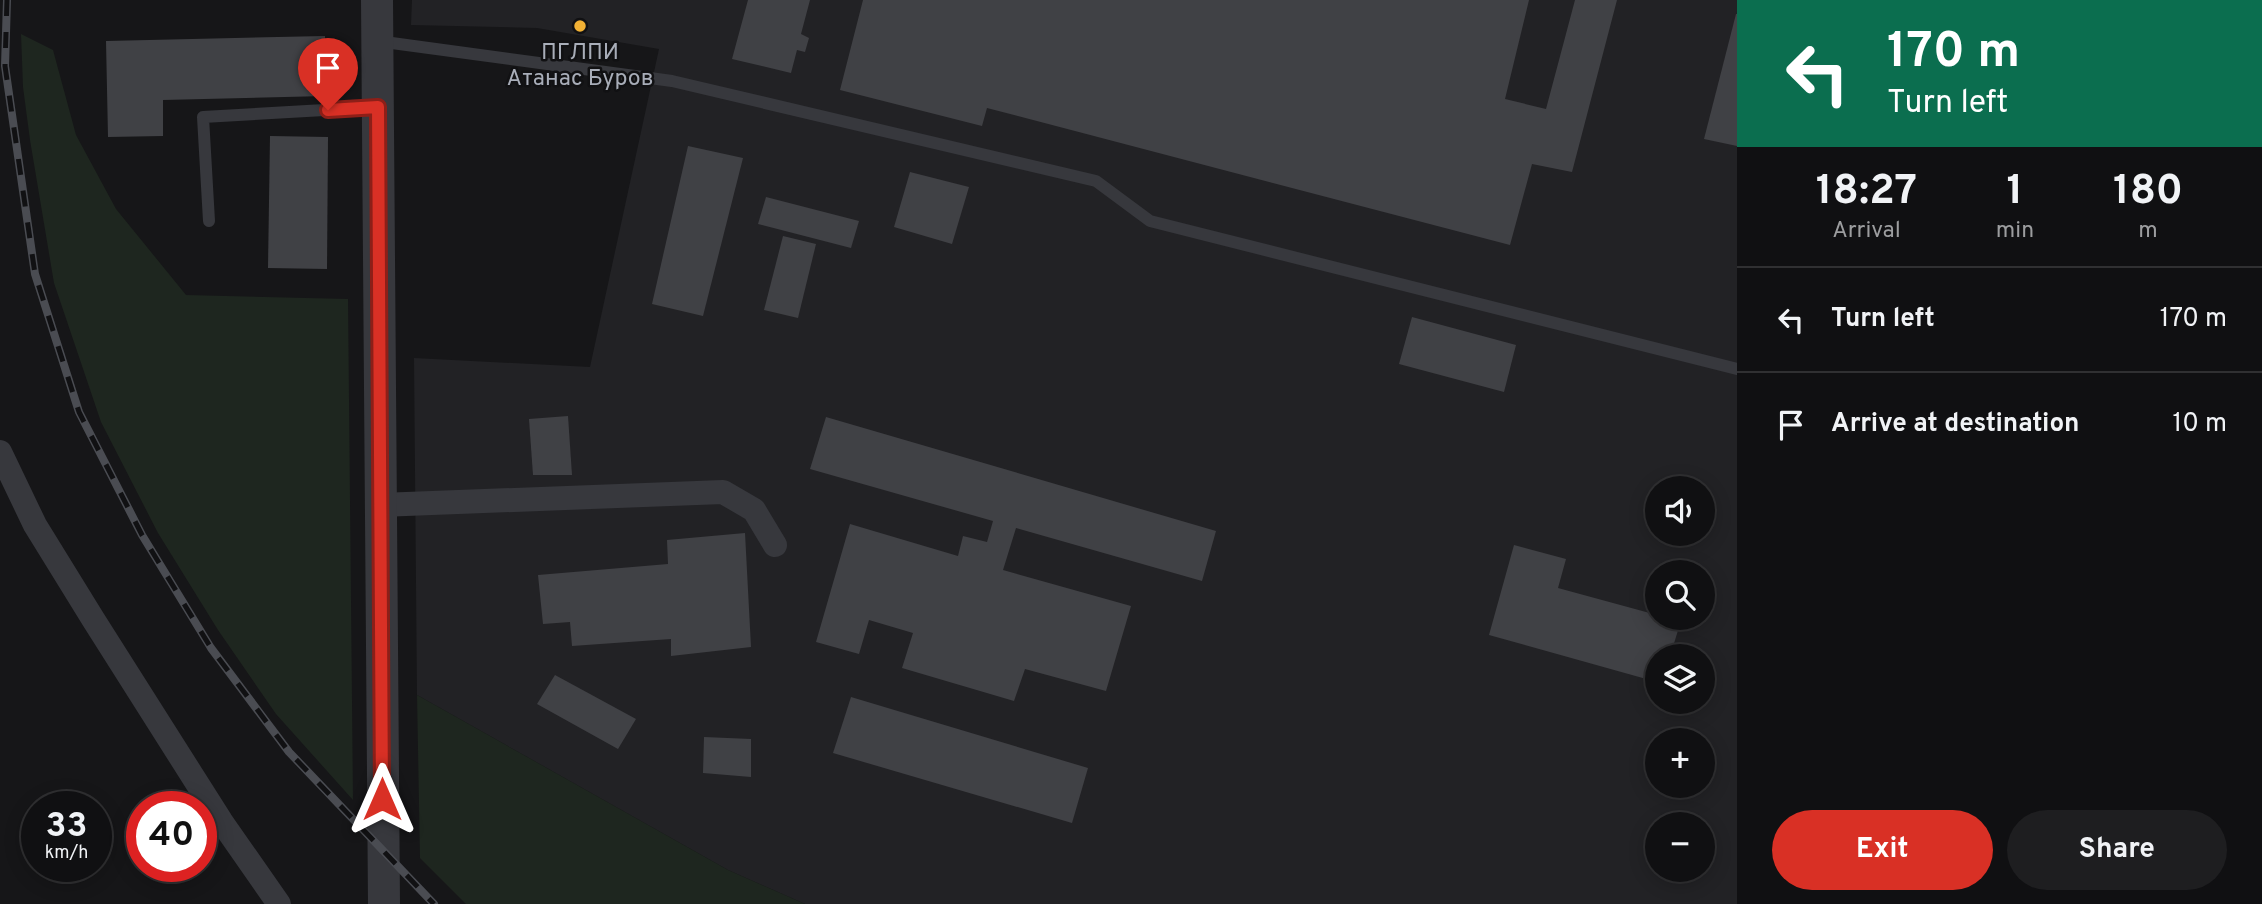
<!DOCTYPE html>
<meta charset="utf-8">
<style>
body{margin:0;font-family:Overpass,sans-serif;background:#1e1e20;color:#f1f3f6;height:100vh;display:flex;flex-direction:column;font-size:26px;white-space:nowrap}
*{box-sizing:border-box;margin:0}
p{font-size:23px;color:#9c9d9f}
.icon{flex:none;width:38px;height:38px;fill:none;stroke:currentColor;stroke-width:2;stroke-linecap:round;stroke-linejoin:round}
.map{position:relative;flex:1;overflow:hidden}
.sheet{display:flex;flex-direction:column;background:#101012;width:525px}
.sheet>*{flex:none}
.banner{background:#0b6e4f;color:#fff;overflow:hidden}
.fabs{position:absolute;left:1645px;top:476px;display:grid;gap:14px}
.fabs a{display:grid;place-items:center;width:70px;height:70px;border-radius:50%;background:#101012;box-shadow:0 4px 18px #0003,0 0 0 2px #303032;font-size:35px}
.speed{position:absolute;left:21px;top:791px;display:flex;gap:14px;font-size:35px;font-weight:700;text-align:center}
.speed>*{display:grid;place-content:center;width:91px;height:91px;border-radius:50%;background:#101012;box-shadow:0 4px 18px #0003,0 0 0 2px #303032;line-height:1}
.speed small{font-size:18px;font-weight:400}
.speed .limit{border:10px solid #d22;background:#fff;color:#111}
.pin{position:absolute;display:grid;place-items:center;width:60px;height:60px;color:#fff;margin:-72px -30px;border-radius:50% 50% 50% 0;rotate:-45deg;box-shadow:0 0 7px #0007}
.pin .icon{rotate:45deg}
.me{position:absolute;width:77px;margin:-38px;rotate:0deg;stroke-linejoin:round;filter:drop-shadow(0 0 5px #0008)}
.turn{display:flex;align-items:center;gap:24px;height:147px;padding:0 35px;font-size:32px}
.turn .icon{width:91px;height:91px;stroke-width:2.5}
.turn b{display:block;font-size:49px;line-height:60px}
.eta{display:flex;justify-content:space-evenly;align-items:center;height:119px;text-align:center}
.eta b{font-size:42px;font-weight:700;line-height:49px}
.button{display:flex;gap:14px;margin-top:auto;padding:14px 35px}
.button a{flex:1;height:80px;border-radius:42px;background:#d93025;color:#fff;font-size:28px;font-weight:700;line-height:80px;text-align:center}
.button a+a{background:#1e1e20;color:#f1f3f6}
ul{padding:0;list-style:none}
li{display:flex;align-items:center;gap:21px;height:105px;padding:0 35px;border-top:2px solid #303032}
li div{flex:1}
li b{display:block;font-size:26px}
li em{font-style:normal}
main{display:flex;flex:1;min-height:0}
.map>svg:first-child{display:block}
.built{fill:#222225;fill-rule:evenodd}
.green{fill:#1e261f}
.building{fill:#404145}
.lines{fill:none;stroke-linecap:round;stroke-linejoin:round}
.service{stroke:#37383d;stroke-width:12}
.minor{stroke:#37383d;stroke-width:24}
.tertiary{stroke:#37383d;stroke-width:32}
.rail-casing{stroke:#4a4c52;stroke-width:8}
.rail{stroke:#111113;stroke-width:5;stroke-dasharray:16;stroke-linecap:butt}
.route-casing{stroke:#8d1f18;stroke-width:18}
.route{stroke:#d93025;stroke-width:12}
.poi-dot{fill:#f2b134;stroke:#111113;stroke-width:2.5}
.labels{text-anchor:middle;stroke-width:5;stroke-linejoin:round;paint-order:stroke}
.poi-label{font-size:23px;fill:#a8adb8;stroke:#111113}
</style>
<main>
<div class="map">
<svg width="1737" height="904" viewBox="0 0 1737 904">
<rect width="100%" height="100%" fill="#161618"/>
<path class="built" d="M412 0H1737V904H805L728 870 417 695 414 358 590 367 659 49 537 28 411 25ZM1657 488H1703V534H1657ZM1657 572H1703V618H1657ZM1657 656H1703V702H1657ZM1657 740H1703V786H1657ZM1657 824H1703V870H1657Z"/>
<g class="green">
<path d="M21 34 53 50 76 135 116 209 186 295 348 299 353 800 276 714 218 630 158 533 101 422 54 283 30 140 23 87Z"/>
<path d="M417 695 728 870 805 904H466L420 858Z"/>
</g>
<g class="building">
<path d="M748 0H810L801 34 809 38 805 52 797 50 791 73 732 59Z"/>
<path d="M863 0H1529L1505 99 1546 109 1575 0H1617L1572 172 1532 164 1510 245 987 108 982 126 840 90Z"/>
<path d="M1736 14H1737V146L1704 139Z"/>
<path d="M325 36 326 96 163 100V136L108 137 106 41Z"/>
<path d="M270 136 328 137 327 269 268 268Z"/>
<path d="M688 146 743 158 703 316 652 304Z"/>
<path d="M910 172 969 187 952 244 894 227Z"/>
<path d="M766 197 859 221 851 248 758 224Z"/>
<path d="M783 236 816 244 798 318 764 310Z"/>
<path d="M1412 317 1516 345 1504 392 1399 364Z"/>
<path d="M568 416 572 475H533L529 419Z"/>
<path d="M826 417 1216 531 1202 581 1016 528 1003 570 1131 606 1106 691 1025 669 1014 701 902 668 913 633 869 620 859 654 816 642 850 524 958 556 963 536 987 542 993 521 810 469Z"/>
<path d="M745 533 751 647 671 656V639L572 646 570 622 543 624 538 575 668 564 667 540Z"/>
<path d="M1514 545 1566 559 1558 588 1657 615V618L1681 621 1670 656H1657V682L1489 635Z"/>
<path d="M555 675 636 719 618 749 537 704Z"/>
<path d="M851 697 1088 768 1072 823 833 753Z"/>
<path d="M704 737 751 739V777L703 773Z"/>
</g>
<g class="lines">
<g class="service">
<path d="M377 41 672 81 1096 181 1150 221 1737 369"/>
<path d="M209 221 203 117 377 107"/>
</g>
<g class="minor">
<path d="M0 452 35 525 93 619 221 821 279 904"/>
<path d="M380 505 723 492 754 510 775 545"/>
</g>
<path class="tertiary" d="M377 0 384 904"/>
<g class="rail-casing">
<path id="rail" d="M7 0 5 66 35 274 79 412 142 535 211 648 289 752 434 904"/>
</g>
<use href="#rail" class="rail"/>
</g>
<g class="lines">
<g class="route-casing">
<path id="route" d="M328 110 378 107 382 799"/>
</g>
<use href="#route" class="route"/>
</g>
<circle class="poi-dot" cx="580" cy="26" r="7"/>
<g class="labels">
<g class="poi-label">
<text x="580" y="59">ПГЛПИ<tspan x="580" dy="26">Атанас Буров</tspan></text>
</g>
</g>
</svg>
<div class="fabs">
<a><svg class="icon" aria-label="sound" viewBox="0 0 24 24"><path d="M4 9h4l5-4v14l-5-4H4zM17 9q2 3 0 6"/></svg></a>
<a><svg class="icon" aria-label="search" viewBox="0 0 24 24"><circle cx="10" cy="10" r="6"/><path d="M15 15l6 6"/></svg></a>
<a><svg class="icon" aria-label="layers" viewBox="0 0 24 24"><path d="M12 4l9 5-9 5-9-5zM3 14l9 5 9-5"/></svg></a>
<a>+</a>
<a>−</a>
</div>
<div class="speed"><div>33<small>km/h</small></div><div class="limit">40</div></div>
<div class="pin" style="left:328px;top:110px;background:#d93025"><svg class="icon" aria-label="arrive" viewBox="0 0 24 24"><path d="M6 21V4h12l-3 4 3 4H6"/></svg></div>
<svg class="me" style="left:382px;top:799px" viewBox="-20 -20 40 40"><path d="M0-17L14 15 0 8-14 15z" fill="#d93025" stroke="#fff" stroke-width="4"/></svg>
</div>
<section class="sheet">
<div class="banner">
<div class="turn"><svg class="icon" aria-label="left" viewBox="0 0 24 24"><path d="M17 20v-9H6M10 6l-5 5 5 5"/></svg><div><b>170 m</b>Turn left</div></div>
</div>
<div class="eta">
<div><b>18:27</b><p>Arrival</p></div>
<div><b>1</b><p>min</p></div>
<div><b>180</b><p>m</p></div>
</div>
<ul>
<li><svg class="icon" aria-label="left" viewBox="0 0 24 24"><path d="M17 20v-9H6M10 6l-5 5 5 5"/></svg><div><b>Turn left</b></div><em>170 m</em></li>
<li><svg class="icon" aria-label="arrive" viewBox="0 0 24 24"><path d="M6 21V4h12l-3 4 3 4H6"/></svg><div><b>Arrive at destination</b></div><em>10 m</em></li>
</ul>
<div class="button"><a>Exit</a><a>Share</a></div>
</section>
</main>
